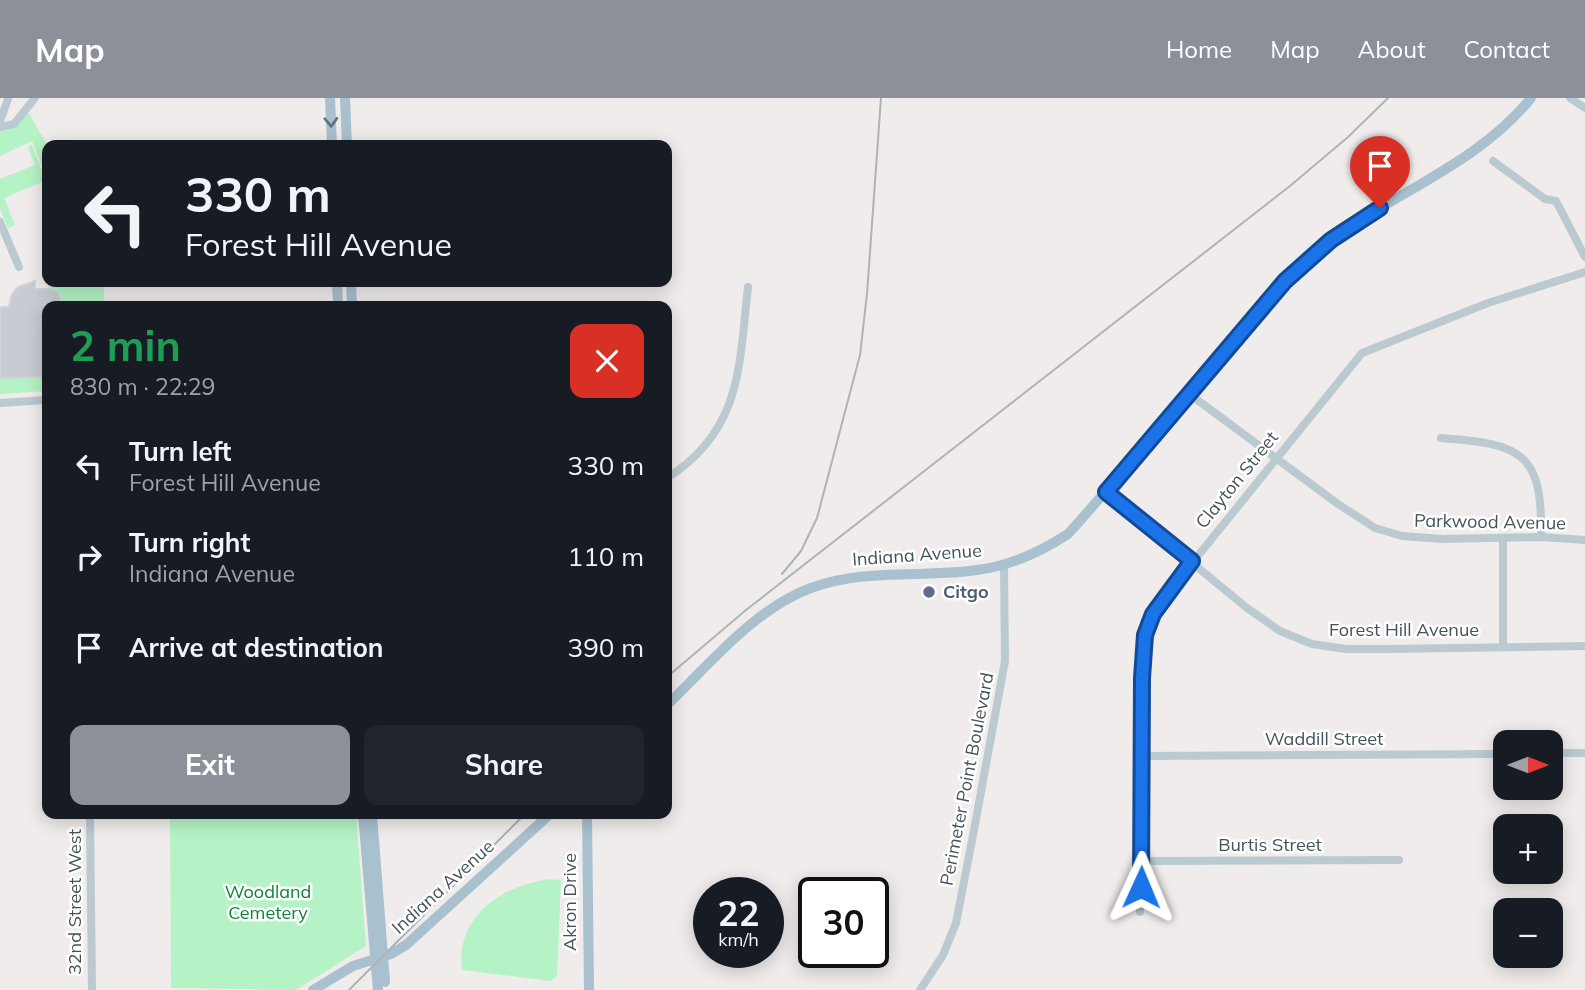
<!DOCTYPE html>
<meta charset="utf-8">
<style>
body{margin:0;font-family:Mulish,sans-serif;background:#20242c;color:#f1f3f6;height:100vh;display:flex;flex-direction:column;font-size:26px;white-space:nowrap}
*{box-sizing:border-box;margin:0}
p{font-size:23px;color:#9ea1a6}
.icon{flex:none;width:38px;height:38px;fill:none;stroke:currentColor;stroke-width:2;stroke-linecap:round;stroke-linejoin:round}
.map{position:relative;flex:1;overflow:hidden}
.side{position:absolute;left:42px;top:203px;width:630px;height:518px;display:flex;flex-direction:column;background:#171b24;border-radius:14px;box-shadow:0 4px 18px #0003}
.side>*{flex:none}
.banner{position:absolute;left:42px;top:42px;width:630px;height:147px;border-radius:14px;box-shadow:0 4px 18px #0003;background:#171b24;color:#f1f3f6;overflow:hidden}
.needle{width:46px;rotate:90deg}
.controls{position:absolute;left:1493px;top:632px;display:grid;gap:14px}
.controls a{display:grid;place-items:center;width:70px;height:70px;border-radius:14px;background:#171b24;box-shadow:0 4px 18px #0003;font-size:35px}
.speed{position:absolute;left:693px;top:779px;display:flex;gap:14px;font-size:35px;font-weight:700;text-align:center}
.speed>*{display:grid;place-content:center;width:91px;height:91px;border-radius:50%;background:#171b24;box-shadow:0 4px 18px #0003;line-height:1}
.speed small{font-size:18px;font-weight:400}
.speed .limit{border:4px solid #111;border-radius:10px;background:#fff;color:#111}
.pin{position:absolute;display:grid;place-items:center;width:60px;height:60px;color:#fff;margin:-72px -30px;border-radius:50% 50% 50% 0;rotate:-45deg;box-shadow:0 0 7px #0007}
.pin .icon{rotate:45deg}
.me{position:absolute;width:77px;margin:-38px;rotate:1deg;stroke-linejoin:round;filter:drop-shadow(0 0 5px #0008)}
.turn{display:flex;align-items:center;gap:24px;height:147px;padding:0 28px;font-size:32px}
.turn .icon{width:91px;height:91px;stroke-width:2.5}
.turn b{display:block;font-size:49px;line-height:60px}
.round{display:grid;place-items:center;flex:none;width:74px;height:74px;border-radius:14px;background:#20242c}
.summary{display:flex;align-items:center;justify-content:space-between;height:119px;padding:0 28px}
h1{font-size:42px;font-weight:700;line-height:52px;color:#1e9e55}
.button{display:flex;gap:14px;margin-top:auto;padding:14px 28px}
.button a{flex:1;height:80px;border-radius:14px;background:#8c9099;color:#fff;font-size:28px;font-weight:700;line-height:80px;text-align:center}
.button a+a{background:#20242c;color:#f1f3f6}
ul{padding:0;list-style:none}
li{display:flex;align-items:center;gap:21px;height:91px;padding:0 28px}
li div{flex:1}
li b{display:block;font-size:26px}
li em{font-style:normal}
header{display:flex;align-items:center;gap:42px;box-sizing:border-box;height:98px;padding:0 35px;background:#8c9099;color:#fff}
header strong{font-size:33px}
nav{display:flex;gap:38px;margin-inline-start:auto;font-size:24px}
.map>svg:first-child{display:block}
.green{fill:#b5f3c6}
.building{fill:#c8ccd2;stroke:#d0d3d9;stroke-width:2}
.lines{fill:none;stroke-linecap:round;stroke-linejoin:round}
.minor{stroke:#bbc9d1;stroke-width:8}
.major{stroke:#a9c0cf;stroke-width:10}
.rail{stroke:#aeb3b8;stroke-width:2}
.oneway{stroke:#62737e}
.route-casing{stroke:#114b97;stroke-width:18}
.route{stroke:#1a73e8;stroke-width:12}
.service-dot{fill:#5c6f8a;stroke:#fff;stroke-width:2.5}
.labels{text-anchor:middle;stroke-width:5;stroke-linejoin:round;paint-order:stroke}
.street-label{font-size:18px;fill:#43525c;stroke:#fff}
.service-label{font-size:18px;font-weight:bold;fill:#4e5e75;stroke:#fff;text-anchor:start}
.park-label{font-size:18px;fill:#0d833c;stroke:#fff}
</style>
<header>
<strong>Map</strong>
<nav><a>Home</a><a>Map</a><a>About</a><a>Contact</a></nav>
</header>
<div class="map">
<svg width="1585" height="892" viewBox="0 0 1585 892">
<rect width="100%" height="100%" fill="#f0ecec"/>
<g class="green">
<path d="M29 15 47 47V80L32 43 0 58V33L10 31Z"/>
<path d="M32 47 47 86V95L42 84 4 100 15 127 8 130 0 110V81L35 67 28 49Z"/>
<path d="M48 184H104V208H83L82 204 63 207 61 198 48 191Z"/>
<path d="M47 279V293L0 296V280Z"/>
<path d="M170 716H356L366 848 296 892 171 890Z"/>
<path d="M549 781 561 782 557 878 551 883 462 872C455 819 501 788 549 781Z"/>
</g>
<path class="building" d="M35 183V191H49L58 195 63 208H47V279L0 280V209H9L12 196 18 189Z"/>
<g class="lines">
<g class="minor">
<path d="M1570 0 1585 10"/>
<path d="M0 23 8 1"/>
<path d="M0 29 14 26 35 0"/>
<path d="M1493 63 1545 101 1556 103 1585 159"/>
<path d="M0 124 19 169"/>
<path d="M1188 295 1338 406 1375 430 1402 438 1443 441 1541 439 1585 442"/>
<path d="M0 305 47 302"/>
<path d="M1441 340C1520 346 1543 353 1541 439"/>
<path d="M667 380C742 332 739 269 748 189"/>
<path d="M1106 394 1247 510 1280 533 1312 546 1346 551H1387L1585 548"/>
<path d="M1503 440V548"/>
<path d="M1550 655H1585"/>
<path d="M1143 658 1505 656"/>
<path d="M90 716 92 892"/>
<path d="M1141 763 1399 762"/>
<path d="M1140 814 1143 549 1149 525 1163 501 1362 255 1488 205 1585 174"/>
<path d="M920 892 943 857 956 825 974 732 1005 563 1004 467"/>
</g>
<g class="major">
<path d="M330 0 332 47"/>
<path d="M345 0 347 47"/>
<path d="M337 184 338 208"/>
<path d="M351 184 352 208"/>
<path d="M667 607C710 566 754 511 811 490 863 471 916 479 970 473 1007 469 1037 456 1068 436 1118 381 1165 323 1212 266 1243 229 1275 188 1312 157 1380 99 1474 71 1531 0"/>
<path d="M363 716 378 892"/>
<path d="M372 716 385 884"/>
<path d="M587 716 589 892"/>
<path d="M313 892 353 868 391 856 406 847 550 716"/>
</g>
<g class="rail">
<path d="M782 476 801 453 817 420 860 257 867 196 881 0"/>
<path d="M667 579 746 512 1290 88 1348 39 1388 0"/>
<path d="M349 892 525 716"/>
</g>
</g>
<defs><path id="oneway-chevron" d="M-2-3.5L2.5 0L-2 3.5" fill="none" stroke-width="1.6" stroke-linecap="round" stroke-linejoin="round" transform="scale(1.75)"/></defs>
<use class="oneway" href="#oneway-chevron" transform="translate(331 24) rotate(88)"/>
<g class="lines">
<g class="route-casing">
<path id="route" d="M1141 789 1142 580 1145 537 1153 516 1192 463 1106 394 1285 183 1331 142 1380 110"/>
</g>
<use href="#route" class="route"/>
</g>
<circle class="service-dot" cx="929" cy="494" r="7"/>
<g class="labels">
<g class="street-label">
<text transform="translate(1237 382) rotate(-51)" y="6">Clayton Street</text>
<text transform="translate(1490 424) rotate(1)" y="6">Parkwood Avenue</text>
<text transform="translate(917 457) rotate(-4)" y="6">Indiana Avenue</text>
<text x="1404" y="538">Forest Hill Avenue</text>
<text x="1324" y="647">Waddill Street</text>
<text transform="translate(967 681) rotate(-79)" y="6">Perimeter Point Boulevard</text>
<text x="1270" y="753">Burtis Street</text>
<text transform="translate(443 789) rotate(-42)" y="6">Indiana Avenue</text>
<text transform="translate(75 804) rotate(-90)" y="6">32nd Street West</text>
<text transform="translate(570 804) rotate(-90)" y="6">Akron Drive</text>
</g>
<g class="service-label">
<text x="943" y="500">Citgo</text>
</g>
<g class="park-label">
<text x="268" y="800">Woodland<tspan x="268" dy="21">Cemetery</tspan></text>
</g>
</g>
</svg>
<div class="controls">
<a><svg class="needle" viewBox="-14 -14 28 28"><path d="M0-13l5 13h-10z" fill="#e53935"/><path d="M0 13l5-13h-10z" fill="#9ea1a6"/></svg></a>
<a>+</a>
<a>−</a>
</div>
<div class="speed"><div>22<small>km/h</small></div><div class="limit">30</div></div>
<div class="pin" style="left:1380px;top:110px;background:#d93025"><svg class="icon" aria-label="arrive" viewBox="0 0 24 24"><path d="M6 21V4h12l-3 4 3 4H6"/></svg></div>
<svg class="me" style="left:1141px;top:789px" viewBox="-20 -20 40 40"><path d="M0-17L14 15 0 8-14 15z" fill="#1a73e8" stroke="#fff" stroke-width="4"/></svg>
<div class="banner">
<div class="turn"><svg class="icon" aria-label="left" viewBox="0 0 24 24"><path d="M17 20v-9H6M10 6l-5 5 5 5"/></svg><div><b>330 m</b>Forest Hill Avenue</div></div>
</div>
<section class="side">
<div class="summary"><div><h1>2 min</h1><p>830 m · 22:29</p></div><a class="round" style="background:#d93025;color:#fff"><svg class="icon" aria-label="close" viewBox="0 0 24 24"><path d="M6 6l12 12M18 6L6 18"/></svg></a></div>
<ul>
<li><svg class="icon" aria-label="left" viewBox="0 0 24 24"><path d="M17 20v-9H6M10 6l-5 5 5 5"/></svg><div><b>Turn left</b><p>Forest Hill Avenue</p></div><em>330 m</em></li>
<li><svg class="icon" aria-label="right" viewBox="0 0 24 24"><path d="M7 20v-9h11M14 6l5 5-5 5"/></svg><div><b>Turn right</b><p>Indiana Avenue</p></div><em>110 m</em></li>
<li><svg class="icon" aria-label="arrive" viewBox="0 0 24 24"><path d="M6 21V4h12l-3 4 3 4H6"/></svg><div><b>Arrive at destination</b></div><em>390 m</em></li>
</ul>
<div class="button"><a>Exit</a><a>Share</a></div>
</section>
</div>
